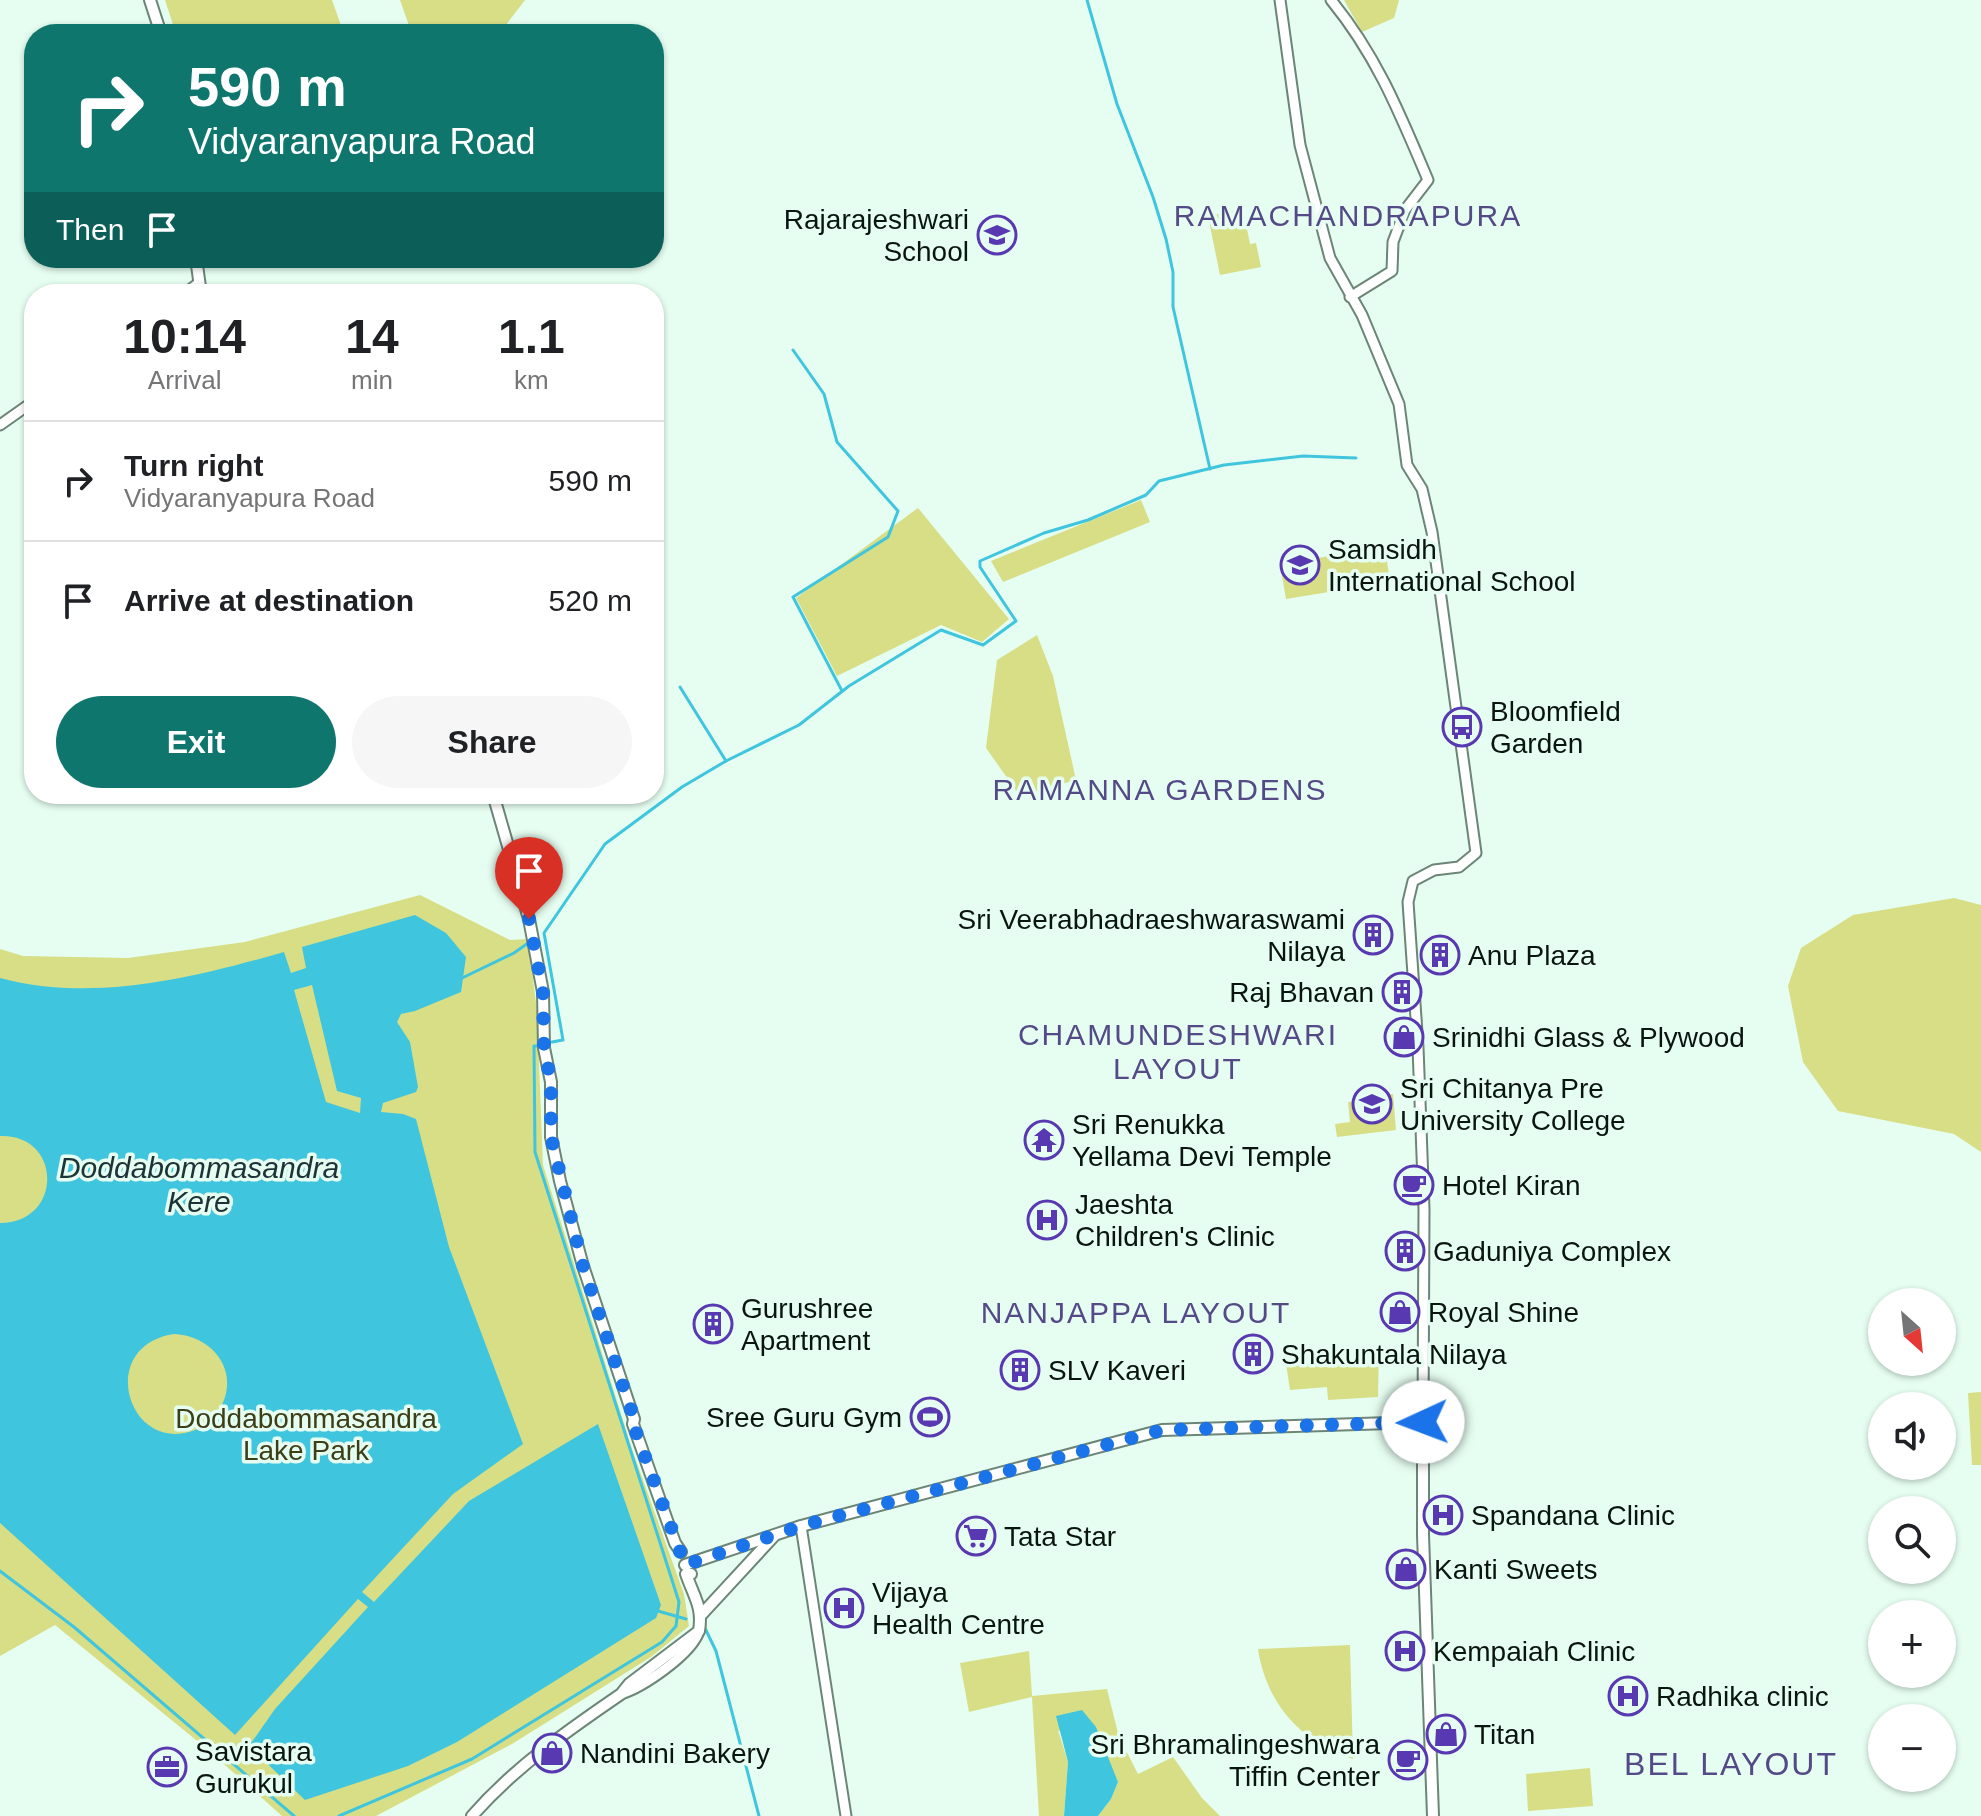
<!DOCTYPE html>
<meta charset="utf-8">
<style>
body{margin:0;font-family:Helvetica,sans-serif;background:#f6f6f6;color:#202124;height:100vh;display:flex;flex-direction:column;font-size:30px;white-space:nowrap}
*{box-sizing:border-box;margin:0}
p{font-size:26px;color:#757577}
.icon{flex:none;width:44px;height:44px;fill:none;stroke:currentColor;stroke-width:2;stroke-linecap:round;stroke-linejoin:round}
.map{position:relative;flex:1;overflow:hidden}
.drawer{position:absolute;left:24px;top:284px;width:640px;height:520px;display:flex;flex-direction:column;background:#fff;border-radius:32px;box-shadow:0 2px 6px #0004}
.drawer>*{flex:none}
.banner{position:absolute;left:24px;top:24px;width:640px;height:244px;border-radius:32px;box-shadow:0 2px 6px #0004;background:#0f766e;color:#fff;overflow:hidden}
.needle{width:52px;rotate:153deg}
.controls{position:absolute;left:1868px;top:1288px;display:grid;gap:16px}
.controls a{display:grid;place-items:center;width:88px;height:88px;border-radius:50%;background:#fff;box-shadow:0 2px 6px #0004;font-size:40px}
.pin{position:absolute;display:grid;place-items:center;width:68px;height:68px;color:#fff;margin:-82px -34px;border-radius:50% 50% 50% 0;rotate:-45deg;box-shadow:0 0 8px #0007}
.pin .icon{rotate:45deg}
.me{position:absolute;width:88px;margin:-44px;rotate:268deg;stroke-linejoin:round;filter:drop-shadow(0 0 6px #0008)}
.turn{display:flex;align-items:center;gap:28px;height:168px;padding:0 32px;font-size:36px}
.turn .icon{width:104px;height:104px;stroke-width:2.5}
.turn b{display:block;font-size:56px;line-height:68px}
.then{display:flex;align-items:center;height:76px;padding:0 32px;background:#0003;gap:16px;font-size:30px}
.eta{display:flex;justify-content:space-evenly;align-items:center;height:136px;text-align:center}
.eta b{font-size:48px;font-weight:700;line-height:56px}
.button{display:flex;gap:16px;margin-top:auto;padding:16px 32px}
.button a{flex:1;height:92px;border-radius:48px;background:#0f766e;color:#fff;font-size:32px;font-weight:700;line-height:92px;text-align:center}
.button a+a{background:#f6f6f6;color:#202124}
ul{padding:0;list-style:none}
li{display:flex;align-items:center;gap:24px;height:120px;padding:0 32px;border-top:2px solid #e0e0e0}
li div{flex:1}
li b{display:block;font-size:30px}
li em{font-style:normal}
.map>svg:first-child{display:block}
.green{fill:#d7de85}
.water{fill:#40c5de;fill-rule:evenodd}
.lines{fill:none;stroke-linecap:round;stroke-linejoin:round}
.stream{stroke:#40c5de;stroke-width:3}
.tertiary-casing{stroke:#6b8577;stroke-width:13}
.secondary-casing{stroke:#6b8577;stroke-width:14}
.tertiary{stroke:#fff;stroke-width:9}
.secondary{stroke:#fff;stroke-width:10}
.route{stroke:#1a73e8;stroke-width:14;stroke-dasharray:0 25.2}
.labels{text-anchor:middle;stroke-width:7;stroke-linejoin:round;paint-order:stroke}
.poi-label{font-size:28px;fill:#0a1510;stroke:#e6fef1;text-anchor:start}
.park-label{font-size:28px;fill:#3c3e17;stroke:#e6fef1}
.neighbourhood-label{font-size:30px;letter-spacing:2px;fill:#544a88;stroke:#e6fef1}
.water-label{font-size:30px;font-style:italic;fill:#1c3337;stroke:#e6fef1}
.quarter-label{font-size:32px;letter-spacing:2px;fill:#544a88;stroke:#e6fef1}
</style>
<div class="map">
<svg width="1981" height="1816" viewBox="0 0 1981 1816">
<rect width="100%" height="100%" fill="#e6fef1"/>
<g class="green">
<path d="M165 0H332L344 34H176Z"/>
<path d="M400 0H525L499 34H412Z"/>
<path d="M1344 0H1399L1394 18 1362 32Z"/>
<path d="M1243 209 1250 244 1256 243 1261 267 1220 275 1208 216Z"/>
<path d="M1141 500 1150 522 1003 582 991 561Z"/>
<path d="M918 508 1009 619 982 642 941 625 837 676 796 598Z"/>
<path d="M1385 547 1390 582 1286 599 1280 564Z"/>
<path d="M1037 635 1053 676 1076 780 1020 796 986 748 997 660Z"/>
<path d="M420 895 510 940 528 939 537 1011 543 1165 633 1452 684 1594 689 1626 651 1657 512 1744 376 1816H282L207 1749 55 1625 0 1656V949L23 956 128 958 245 942Z"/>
<path d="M1954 898 1981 905V1152L1954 1134 1838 1111 1803 1062 1788 986 1801 948 1853 915Z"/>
<path d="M1393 1094 1396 1130 1337 1137 1335 1124 1350 1122 1348 1102 1356 1101V1098Z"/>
<path d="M1379 1346 1378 1397 1328 1400 1327 1387 1290 1390 1284 1350 1301 1347 1303 1358 1315 1356 1317 1361 1329 1359 1331 1364 1343 1361V1351Z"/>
<path d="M1981 1392V1465H1972L1968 1393Z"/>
<path d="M1350 1645 1353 1759C1301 1743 1266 1703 1258 1649Z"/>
<path d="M1029 1651 1032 1696 1107 1689 1119 1737 1138 1774 1173 1757 1202 1798 1220 1816H1098L1111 1799 1118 1782 1111 1767 1058 1730 1068 1762 1064 1816H1039L1032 1697 969 1712 960 1663Z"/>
<path d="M1590 1768 1593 1806 1528 1811 1526 1774Z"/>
</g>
<g class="water">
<path d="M415 915 446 933 466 957 461 992 415 1011 401 1014 397 1022 410 1042 418 1087 416 1092 383 1103 381 1112 403 1114 416 1119 449 1247 523 1444 453 1494 362 1592 374 1602 469 1501 598 1424 661 1605 656 1618 457 1742 408 1766 305 1800 249 1746 275 1709 368 1607 358 1599 235 1735 0 1523V1223C63 1223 63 1134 0 1136V978C93 1003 193 978 284 952L291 973 306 968 302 947ZM312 985 337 1091 361 1098 360 1113 326 1102 294 990ZM174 1334C208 1335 237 1365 224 1400 219 1414 208 1425 195 1430 128 1456 95 1346 174 1334Z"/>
<path d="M1082 1710 1096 1727 1118 1782 1111 1799 1098 1816H1064L1068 1762 1056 1716Z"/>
</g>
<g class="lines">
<g class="stream">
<path d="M1087 0 1117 104 1153 197 1166 239 1173 272V307L1210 469"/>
<path d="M793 350 824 394 837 442 898 511 888 537 793 597 842 691"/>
<path d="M680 687 726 761"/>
<path d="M460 979 514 953 531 941"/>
<path d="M552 1042 563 1040 544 933 605 844 682 787 726 761 799 725 849 686 941 630 983 645 1016 621 980 567V561L1044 533 1088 520 1146 495 1159 481 1224 465 1303 456 1356 458"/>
<path d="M0 1571 74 1627 294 1816"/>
<path d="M658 1611 686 1619"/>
<path d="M703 1624 716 1651 759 1816"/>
<path d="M339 1816 472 1759 662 1642 676 1626 679 1602 535 1152 534 1046H537"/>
</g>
<g class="tertiary-casing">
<g id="tertiary">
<path d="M1280 0 1300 145 1330 258 1362 315 1399 404 1407 465 1422 489 1432 532 1476 853 1459 867 1434 870 1413 881 1408 902 1418 1047 1424 1209 1423 1422"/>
<path d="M1331 0C1377 56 1400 114 1428 180L1405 210 1393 242 1392 271 1350 297"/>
<path d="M184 294 199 283"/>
<path d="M0 425 34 401"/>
<path d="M801 1526 846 1816"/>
<path d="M621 1694C643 1687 692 1654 699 1631"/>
</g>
</g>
<g class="secondary-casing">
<g id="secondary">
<path d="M150 0 161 34"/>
<path d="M196 258 201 294"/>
<path d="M493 794 529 919 543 992 544 1048 551 1082V1137L560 1181 583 1266 634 1419 633 1424 675 1543 681 1552"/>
<path d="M685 1565 801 1526 1162 1430 1423 1422V1535L1433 1816"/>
<path d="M702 1614 774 1536"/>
<path d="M472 1816C515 1767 567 1731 621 1694L629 1684 699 1631C703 1607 694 1597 686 1574H691"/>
</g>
</g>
<use href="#tertiary" class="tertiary"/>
<use href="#secondary" class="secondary"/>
</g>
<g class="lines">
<path class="route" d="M529 919 543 992 544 1048 551 1082V1137L583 1266 634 1419 633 1424 685 1565 801 1526 1162 1430 1423 1422"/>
</g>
<defs>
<g id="school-ring" transform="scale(2)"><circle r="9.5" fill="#e6fef1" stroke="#5839b1" stroke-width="1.5"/><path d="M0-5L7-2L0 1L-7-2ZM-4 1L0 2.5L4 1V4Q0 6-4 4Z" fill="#5839b1"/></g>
<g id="bus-ring" transform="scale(2)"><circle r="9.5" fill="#e6fef1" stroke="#5839b1" stroke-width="1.5"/><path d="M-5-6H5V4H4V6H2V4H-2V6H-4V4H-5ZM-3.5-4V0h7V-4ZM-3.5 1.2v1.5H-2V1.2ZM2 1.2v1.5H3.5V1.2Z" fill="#5839b1"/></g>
<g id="building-ring" transform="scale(2)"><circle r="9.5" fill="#e6fef1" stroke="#5839b1" stroke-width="1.5"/><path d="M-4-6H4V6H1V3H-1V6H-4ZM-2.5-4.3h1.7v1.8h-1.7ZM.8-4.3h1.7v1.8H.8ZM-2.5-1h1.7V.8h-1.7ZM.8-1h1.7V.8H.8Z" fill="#5839b1"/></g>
<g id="shop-ring" transform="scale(2)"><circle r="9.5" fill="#e6fef1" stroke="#5839b1" stroke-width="1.5"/><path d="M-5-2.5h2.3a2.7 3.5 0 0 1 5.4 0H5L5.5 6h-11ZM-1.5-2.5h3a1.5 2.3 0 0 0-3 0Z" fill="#5839b1"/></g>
<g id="temple-ring" transform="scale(2)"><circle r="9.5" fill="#e6fef1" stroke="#5839b1" stroke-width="1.5"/><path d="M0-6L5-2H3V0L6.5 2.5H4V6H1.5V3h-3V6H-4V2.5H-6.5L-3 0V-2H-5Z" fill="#5839b1"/></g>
<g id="cafe-ring" transform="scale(2)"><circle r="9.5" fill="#e6fef1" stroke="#5839b1" stroke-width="1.5"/><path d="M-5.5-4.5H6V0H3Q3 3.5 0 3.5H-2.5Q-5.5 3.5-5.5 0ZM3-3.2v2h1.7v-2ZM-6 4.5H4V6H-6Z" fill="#5839b1"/></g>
<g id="hospital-ring" transform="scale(2)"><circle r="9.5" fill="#e6fef1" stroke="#5839b1" stroke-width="1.5"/><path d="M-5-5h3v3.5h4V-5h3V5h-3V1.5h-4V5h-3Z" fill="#5839b1"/></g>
<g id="stadium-ring" transform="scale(2)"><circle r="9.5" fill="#e6fef1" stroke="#5839b1" stroke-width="1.5"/><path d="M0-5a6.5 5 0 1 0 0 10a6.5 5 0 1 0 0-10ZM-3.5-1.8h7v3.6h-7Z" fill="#5839b1"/></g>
<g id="supermarket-ring" transform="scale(2)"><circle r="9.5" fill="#e6fef1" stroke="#5839b1" stroke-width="1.5"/><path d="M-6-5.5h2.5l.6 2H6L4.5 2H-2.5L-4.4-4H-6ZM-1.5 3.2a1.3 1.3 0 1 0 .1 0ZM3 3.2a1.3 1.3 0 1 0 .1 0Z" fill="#5839b1"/></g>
<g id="office-ring" transform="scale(2)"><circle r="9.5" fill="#e6fef1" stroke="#5839b1" stroke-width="1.5"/><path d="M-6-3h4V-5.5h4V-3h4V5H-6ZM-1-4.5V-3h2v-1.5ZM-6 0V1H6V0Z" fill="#5839b1"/></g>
</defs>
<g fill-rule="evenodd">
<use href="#school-ring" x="997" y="235"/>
<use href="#school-ring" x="1300" y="565"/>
<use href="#bus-ring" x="1462" y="727"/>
<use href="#building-ring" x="1373" y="935"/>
<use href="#building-ring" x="1440" y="955"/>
<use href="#building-ring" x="1402" y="992"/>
<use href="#shop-ring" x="1404" y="1037"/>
<use href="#school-ring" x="1372" y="1104"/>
<use href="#temple-ring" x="1044" y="1140"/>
<use href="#cafe-ring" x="1414" y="1185"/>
<use href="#hospital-ring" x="1047" y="1220"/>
<use href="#building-ring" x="1405" y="1251"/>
<use href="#shop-ring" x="1400" y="1312"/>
<use href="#building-ring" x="713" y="1324"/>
<use href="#building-ring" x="1253" y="1354"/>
<use href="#building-ring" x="1020" y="1370"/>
<use href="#stadium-ring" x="930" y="1417"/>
<use href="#hospital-ring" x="1443" y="1515"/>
<use href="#supermarket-ring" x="976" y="1536"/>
<use href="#shop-ring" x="1406" y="1569"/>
<use href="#hospital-ring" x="844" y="1608"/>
<use href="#hospital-ring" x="1405" y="1651"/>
<use href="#hospital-ring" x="1628" y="1696"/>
<use href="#shop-ring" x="1446" y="1734"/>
<use href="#shop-ring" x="552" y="1753"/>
<use href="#cafe-ring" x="1408" y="1760"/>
<use href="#office-ring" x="167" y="1767"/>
</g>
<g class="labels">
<g class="poi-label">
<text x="969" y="229" text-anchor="end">Rajarajeshwari<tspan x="969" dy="32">School</tspan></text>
<text x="1328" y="559">Samsidh<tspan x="1328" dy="32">International School</tspan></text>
<text x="1490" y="721">Bloomfield<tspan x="1490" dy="32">Garden</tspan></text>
<text x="1345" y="929" text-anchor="end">Sri Veerabhadraeshwaraswami<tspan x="1345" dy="32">Nilaya</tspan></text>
<text x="1468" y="965">Anu Plaza</text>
<text x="1374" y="1002" text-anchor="end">Raj Bhavan</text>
<text x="1432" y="1047">Srinidhi Glass &amp; Plywood</text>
<text x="1400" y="1098">Sri Chitanya Pre<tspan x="1400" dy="32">University College</tspan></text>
<text x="1072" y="1134">Sri Renukka<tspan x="1072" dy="32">Yellama Devi Temple</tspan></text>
<text x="1442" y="1195">Hotel Kiran</text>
<text x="1075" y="1214">Jaeshta<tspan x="1075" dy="32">Children's Clinic</tspan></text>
<text x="1433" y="1261">Gaduniya Complex</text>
<text x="741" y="1318">Gurushree<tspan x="741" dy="32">Apartment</tspan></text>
<text x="1428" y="1322">Royal Shine</text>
<text x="1281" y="1364">Shakuntala Nilaya</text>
<text x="1048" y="1380">SLV Kaveri</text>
<text x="902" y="1427" text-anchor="end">Sree Guru Gym</text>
<text x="1471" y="1525">Spandana Clinic</text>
<text x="1004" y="1546">Tata Star</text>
<text x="1434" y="1579">Kanti Sweets</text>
<text x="872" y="1602">Vijaya<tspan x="872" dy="32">Health Centre</tspan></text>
<text x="1433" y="1661">Kempaiah Clinic</text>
<text x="1656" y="1706">Radhika clinic</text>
<text x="1474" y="1744">Titan</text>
<text x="1380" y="1754" text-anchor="end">Sri Bhramalingeshwara<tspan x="1380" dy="32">Tiffin Center</tspan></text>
<text x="195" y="1761">Savistara<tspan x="195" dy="32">Gurukul</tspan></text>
<text x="580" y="1763">Nandini Bakery</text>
</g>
<g class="park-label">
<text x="306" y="1428">Doddabommasandra<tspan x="306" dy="32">Lake Park</tspan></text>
</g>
<g class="neighbourhood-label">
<text x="1348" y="226">RAMACHANDRAPURA</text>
<text x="1160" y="800">RAMANNA GARDENS</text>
<text x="1178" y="1045">CHAMUNDESHWARI<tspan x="1178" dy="34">LAYOUT</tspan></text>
<text x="1136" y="1323">NANJAPPA LAYOUT</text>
</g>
<g class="water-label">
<text x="199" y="1178">Doddabommasandra<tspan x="199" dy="34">Kere</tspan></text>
</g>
<g class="quarter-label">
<text x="1731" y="1775">BEL LAYOUT</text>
</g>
</g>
</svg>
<div class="controls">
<a><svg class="needle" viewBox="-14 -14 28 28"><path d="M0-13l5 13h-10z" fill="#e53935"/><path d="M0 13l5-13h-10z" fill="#757577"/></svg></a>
<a><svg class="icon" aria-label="sound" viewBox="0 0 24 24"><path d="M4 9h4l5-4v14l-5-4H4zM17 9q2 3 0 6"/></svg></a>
<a><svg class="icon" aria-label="search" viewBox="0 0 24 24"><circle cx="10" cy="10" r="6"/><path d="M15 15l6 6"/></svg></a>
<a>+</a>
<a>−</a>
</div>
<div class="pin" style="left:529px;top:919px;background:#d93025"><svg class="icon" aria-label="arrive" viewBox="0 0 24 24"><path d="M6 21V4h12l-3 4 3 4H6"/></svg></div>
<svg class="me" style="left:1423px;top:1422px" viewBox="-20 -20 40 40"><circle r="19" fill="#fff"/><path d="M0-13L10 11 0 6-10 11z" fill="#1a73e8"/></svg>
<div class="banner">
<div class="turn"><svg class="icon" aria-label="right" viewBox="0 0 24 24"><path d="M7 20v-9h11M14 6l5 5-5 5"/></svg><div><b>590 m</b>Vidyaranyapura Road</div></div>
<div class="then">Then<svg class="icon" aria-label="arrive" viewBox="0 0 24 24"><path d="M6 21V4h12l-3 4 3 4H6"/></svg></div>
</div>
<section class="drawer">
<div class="eta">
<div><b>10:14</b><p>Arrival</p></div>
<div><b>14</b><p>min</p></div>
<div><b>1.1</b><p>km</p></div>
</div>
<ul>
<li><svg class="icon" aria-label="right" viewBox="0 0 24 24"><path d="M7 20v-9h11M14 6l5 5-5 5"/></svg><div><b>Turn right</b><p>Vidyaranyapura Road</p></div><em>590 m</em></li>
<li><svg class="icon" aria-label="arrive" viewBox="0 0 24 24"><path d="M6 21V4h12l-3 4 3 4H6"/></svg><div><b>Arrive at destination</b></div><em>520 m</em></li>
</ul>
<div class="button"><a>Exit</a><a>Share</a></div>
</section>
</div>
